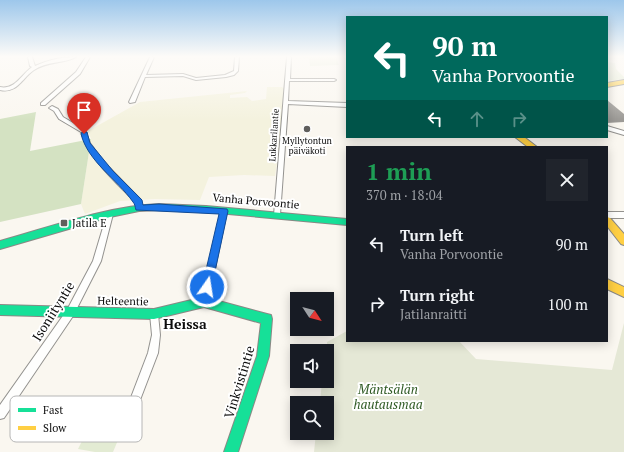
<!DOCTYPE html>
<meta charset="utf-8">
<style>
body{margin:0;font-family:"PT Serif",serif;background:#20242c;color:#f1f3f6;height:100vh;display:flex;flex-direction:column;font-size:15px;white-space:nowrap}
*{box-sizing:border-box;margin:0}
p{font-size:13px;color:#9ea1a6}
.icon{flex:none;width:22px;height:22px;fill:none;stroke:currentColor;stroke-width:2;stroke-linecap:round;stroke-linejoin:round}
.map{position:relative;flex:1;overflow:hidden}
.side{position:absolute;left:346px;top:146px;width:262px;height:196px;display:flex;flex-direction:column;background:#171b24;border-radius:0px;box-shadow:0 2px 10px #0003}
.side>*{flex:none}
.banner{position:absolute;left:346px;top:16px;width:262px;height:122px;border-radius:0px;box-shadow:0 2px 10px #0003;background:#00695c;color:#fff;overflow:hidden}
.needle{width:26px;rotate:126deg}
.tools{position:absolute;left:290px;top:292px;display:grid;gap:8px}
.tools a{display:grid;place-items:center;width:44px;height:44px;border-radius:0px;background:#171b24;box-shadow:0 2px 10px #0003;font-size:20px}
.pin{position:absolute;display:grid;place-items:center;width:34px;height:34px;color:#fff;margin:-41px -17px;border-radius:50% 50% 50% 0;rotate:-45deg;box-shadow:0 0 4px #0007}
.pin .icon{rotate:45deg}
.me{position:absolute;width:44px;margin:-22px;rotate:13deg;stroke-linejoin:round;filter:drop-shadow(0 0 3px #0008)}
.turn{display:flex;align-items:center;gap:14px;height:84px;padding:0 20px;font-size:18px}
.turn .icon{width:52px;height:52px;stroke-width:2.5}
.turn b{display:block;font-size:28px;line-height:34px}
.lanes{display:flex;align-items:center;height:38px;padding:0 20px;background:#0003;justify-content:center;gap:20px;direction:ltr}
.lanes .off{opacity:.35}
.round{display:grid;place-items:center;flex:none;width:42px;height:42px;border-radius:0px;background:#20242c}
.summary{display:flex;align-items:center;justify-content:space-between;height:68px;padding:0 20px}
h1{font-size:24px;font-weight:700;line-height:30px;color:#1e9e55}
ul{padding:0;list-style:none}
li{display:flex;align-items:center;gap:12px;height:60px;padding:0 20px}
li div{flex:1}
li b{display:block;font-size:15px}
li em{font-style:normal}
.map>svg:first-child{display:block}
.farmland{fill:#f4f2de}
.green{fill:#e3ebd3}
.forest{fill:#d4e2c2}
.cemetery{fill:#e5e8d6}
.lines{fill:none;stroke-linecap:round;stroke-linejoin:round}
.stream{stroke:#cce3ef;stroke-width:1.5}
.building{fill:#9c9a96}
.street-casing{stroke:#93928f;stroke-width:2}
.fast-casing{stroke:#8a8885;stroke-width:2}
.slow-casing{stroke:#8a8885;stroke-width:2}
.street{fill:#fefefd;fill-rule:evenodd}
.fast{fill:#16e098;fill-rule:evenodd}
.slow{fill:#ffcf43;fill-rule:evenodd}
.route{fill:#1a73e8;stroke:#114b97}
.poi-dot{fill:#5f5e5c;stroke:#fff;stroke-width:1.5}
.labels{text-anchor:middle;stroke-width:4;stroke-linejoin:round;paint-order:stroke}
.far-street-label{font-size:9px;fill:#0c0c0c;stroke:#fff}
.far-poi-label{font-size:9px;fill:#0c0c0c;stroke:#fff}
.street-label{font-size:11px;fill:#0c0c0c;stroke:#fff}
.poi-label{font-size:11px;fill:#0c0c0c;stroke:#fff;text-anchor:start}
.near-street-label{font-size:13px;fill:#0c0c0c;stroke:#fff}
.near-park-label{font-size:13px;font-style:italic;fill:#305b25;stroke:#fff}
.near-neighbourhood-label{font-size:14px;font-weight:bold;fill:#0c0c0c;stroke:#fff}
.key{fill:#fff;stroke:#b6b6b6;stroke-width:1}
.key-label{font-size:11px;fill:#0c0c0c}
</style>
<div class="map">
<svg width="624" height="452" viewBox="0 0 624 452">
<rect width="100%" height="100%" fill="#faf7f0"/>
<path class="farmland" d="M267 87H282L289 93 285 140 277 163 275 176 244 175 209 177 200 200 155 199 120 201 85 214 81 204 91 139 88 131 140 102 247 91 245 93 230 95V98L247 97 252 101 266 99Z"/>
<g class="green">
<path d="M292 57H336L339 65 310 66 309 58Z"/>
<path d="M607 62 615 63 616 69 624 77V79L607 81Z"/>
<path d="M98 409 129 414 113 452H95L78 449 83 439 74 438 82 421 92 423Z"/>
</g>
<path class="forest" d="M36 112 30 151 91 139 81 204 0 222V119Z"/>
<path class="cemetery" d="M624 323V452H314L316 433H327V403H320L322 381H327V342L347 331V341H459L476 359 612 370Z"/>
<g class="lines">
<path class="stream" d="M343 57 347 60"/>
</g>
<path class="building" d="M607 100 624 114V122L607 123Z"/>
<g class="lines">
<g class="street-casing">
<g id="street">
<path d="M28 57H32L35 66C48 60 62 57 76 57 63 64 46 61 34 70 22 78 17 94 0 90V87C15 90 21 75 32 67L30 66Z"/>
<path d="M86 57H90L80 74 45 105H41V103L76 72Z"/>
<path d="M150 57H154L146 75 183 74 196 78 225 75 234 71 235 57H239L238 71 234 75 226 77 196 80 183 76 145 77 135 102 130 103 129 102Z"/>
<path d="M287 57H291L290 79H334L336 80 334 81H289L288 101 347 103V107L288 104 280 215 277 218 274 215Z"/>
<path d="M52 106 58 109 63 117 85 130 90 143 104 162 141 200 142 208 141 210H137L136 203C116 182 90 160 81 132L59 119 54 111 49 108Z"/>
<path d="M607 126 624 131V135L607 130Z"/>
<path d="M224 208 227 211 208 302 207 305 204 306 201 305 200 302 221 211Z"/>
<path d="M110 211 113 214 101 261 73 316 4 418 0 419V405L67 310 93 261 107 214Z"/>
<rect x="607" y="212" width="17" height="6"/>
<path d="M154 310 157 311 158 314 160 335 158 353 127 434 126 438 122 439 118 438 117 434 148 353 152 335 150 314 151 311Z"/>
</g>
</g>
<g class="fast-casing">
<g id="fast">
<path d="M159 204 206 206 347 219V225L206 212 159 210 139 211 110 217 0 249V241C51 227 107 206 159 204Z"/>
<path d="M204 297 267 314 271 315 272 319 269 356 238 452H224L257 356 261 323 204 307 154 319 0 315V305L154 309Z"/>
</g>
</g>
<g class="slow-casing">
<g id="slow">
<path d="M624 80V84L607 87V83Z"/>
<path d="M515 137H524L537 147H528Z"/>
<path d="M607 217 610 218 624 234V245L621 244 607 226Z"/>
<path d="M607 279 624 287V297L607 289Z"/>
</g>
</g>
<use href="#street" class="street"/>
<use href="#fast" class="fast"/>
<use href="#slow" class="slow"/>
</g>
<linearGradient id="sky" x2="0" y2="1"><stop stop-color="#9dc7eb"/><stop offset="0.47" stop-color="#fdfbf8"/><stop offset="1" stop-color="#fdfbf8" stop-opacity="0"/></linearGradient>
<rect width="624" height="120" fill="url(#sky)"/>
<path class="route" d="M82 132H87L90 143 113 171 142 200 143 205 159 204 227 209 228 211 211 290 207 292 203 290 202 287 219 214 136 210C135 207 135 204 133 202 117 179 88 162 81 134Z"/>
<g class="poi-dot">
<circle cx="307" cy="129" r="4"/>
<rect x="60" y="219" width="8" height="8" rx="2"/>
</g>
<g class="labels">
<g class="far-street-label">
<text transform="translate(274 135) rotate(-86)" y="3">Lukkarilantie</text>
</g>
<g class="far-poi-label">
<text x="307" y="144">Myllytontun<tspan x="307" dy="10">päiväkoti</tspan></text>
</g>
<g class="street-label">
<text transform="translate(256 201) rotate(5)" y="4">Vanha Porvoontie</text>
<text transform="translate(123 301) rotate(1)" y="4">Helteentie</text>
</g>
<g class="poi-label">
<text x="72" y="227">Jatila E</text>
</g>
<g class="near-street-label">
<text transform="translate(53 311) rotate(-58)" y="5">Isoniityntie</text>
<text transform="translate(239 382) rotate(-73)" y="5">Vinkvistintie</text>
</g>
<g class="near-park-label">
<text x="388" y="394">Mäntsälän<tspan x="388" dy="15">hautausmaa</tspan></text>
</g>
<g class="near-neighbourhood-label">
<text x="185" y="329">Heissa</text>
</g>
</g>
<rect x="10" y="396" width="132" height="46" rx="6" class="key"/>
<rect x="18" y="408" width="18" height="4" fill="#16e098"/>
<rect x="18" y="426" width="18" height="4" fill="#ffcf43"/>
<g class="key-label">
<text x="43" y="414">Fast</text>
<text x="43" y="432">Slow</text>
</g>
</svg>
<div class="tools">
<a><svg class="needle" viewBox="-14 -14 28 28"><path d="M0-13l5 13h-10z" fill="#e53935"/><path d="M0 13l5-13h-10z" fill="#9ea1a6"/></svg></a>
<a><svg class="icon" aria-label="sound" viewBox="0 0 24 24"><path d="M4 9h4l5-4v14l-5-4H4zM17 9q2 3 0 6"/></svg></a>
<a><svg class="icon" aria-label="search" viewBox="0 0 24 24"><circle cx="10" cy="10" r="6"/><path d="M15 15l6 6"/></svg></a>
</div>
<div class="pin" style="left:84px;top:134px;background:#d93025"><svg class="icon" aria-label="arrive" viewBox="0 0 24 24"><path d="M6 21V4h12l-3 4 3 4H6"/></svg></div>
<svg class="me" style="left:207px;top:287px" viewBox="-20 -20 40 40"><circle r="17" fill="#1a73e8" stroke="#fff" stroke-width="3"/><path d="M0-11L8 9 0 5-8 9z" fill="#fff"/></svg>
<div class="banner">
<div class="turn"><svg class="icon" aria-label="left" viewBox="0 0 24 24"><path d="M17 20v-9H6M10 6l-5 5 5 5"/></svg><div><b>90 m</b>Vanha Porvoontie</div></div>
<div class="lanes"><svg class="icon" aria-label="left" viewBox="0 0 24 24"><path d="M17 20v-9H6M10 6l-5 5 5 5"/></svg><svg class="icon off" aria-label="ahead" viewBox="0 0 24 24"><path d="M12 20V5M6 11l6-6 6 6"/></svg><svg class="icon off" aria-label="right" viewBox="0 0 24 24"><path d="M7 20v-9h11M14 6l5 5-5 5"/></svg></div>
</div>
<section class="side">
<div class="summary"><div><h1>1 min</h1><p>370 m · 18:04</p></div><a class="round"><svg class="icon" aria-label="close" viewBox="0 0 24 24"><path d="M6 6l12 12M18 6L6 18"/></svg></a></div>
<ul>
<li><svg class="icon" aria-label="left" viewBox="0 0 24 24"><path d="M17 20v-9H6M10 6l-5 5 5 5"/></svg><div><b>Turn left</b><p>Vanha Porvoontie</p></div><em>90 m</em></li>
<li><svg class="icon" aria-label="right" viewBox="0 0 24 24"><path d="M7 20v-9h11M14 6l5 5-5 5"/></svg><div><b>Turn right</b><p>Jatilanraitti</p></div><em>100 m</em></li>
</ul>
</section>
</div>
